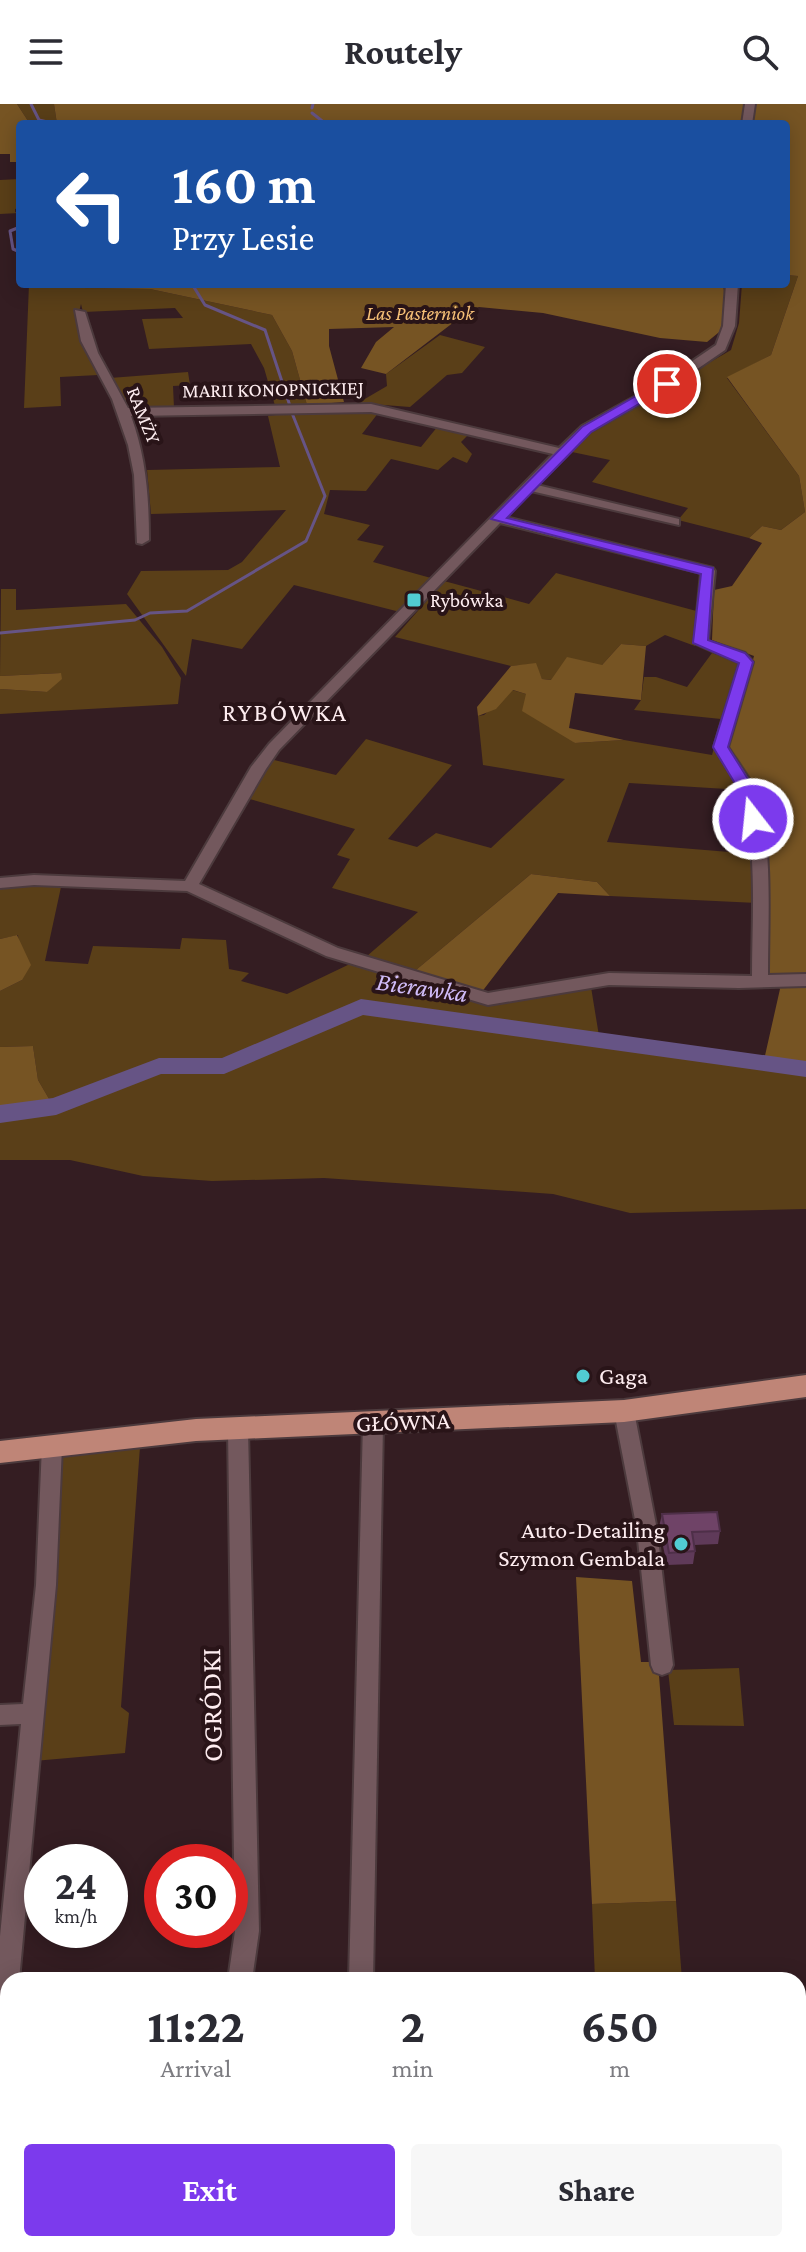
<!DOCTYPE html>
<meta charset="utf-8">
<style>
body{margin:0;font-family:"Crimson Pro",serif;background:#f7f7f7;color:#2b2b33;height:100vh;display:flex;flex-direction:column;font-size:30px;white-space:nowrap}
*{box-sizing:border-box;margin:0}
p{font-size:26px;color:#7c7c81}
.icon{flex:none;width:44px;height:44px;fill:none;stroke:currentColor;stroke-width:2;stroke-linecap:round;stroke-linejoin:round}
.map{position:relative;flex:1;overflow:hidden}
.details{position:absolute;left:0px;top:1868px;width:806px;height:280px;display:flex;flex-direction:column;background:#fff;border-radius:24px 24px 0 0;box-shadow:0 4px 20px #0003}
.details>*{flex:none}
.guide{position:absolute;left:16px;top:16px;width:774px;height:168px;border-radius:8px;box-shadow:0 4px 20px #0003;background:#1a4fa0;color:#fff;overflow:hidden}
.speed{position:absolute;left:24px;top:1740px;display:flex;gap:16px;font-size:40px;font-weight:700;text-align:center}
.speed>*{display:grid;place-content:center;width:104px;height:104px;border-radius:50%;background:#fff;box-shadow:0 4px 20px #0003;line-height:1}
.speed small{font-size:20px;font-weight:400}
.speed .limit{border:12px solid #d22;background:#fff;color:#111}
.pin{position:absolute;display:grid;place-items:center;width:68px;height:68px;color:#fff;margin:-34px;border:4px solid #fff;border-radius:50%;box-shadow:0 2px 8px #0007}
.me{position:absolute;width:88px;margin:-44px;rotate:344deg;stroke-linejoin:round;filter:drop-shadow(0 0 6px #0008)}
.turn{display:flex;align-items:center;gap:28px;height:168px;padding:0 24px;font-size:36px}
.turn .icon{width:104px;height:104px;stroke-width:2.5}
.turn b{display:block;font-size:56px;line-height:68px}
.eta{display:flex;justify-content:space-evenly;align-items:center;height:136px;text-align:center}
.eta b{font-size:48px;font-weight:700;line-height:56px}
.cta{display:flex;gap:16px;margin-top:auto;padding:16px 24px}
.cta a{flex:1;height:92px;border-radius:8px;background:#7c3aed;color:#fff;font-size:32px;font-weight:700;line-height:92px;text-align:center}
.cta a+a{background:#f7f7f7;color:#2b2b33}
header{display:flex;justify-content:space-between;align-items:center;height:104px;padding:0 24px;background:#fff;font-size:36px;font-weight:700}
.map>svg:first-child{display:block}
.green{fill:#5a3f18}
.forest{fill:#765423}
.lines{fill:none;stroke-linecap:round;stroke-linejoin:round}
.stream{stroke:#665485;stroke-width:3}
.river{fill:#665485;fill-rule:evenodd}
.minor-casing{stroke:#4c3a3d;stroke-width:4}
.major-casing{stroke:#4c3a3d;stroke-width:4}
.minor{fill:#73585d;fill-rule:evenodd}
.major{fill:#bf8577;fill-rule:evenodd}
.wall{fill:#5f3a59}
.building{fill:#6f4367;stroke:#4e2f48;stroke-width:2}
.route{fill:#7c3aed;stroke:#51269a;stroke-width:2}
.poi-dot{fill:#51ccd2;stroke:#291418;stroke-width:3}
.labels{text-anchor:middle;stroke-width:8;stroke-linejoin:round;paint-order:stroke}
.far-park-label{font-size:20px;font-style:italic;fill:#f6c077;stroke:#291418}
.far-street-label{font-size:20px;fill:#feedf0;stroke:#291418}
.far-poi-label{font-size:20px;fill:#feedf0;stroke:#291418;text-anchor:start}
.poi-label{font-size:24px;fill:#feedf0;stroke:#291418;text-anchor:start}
.street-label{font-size:24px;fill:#feedf0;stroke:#291418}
.neighbourhood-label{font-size:26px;letter-spacing:2px;fill:#feedf0;stroke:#291418}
.water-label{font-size:26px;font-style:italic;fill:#d0bcf9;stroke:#291418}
.near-street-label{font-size:28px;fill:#feedf0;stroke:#291418}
</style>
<header><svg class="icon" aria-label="menu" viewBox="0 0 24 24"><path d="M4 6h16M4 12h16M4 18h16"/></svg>Routely<svg class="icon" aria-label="search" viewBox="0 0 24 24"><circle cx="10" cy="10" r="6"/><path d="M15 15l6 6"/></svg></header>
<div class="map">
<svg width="806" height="2148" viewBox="0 0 806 2148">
<rect width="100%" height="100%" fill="#341d22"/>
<g class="green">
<path d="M17 0H54L57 20H30Z"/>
<path d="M20 75V104L15 105V108L19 109 0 110V76Z"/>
<path d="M786 171 798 172 771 251 727 274 799 372 805 408 781 426 762 422 749 434 678 416 688 404 592 378 610 356 572 348 592 327 731 246 739 219 742 180H786Z"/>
<path d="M29 180H84L85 184 150 185 272 211 292 247 307 301 276 305 264 264 251 240 149 245 142 215 183 214 175 204 83 208 81 200 77 216 98 271 60 273 61 302 24 304Z"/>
<path d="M440 231 485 243 462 269 447 271 410 303 358 299 387 282 386 270Z"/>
<path d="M188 268 190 281 173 282 174 304 127 305 110 274Z"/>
<path d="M313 306 379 308 362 330 421 343 438 322 470 329 461 338 472 350 467 359 453 353 438 366 391 355 366 387 330 386 324 410 370 421 357 436 384 442 373 458 431 474 400 508 294 481 242 545 192 535 186 572 127 490 141 467 228 466 242 458 286 406 151 410 147 366 280 363 268 312Z"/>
<path d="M556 469 700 508 695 542 665 531 646 542 621 540 602 561 552 576 542 575 535 560 511 562 395 533 444 477 529 500Z"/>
<path d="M1 485H16V506L126 500 162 543 181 574 178 600 0 610V585L47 588 60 569 0 572Z"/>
<path d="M712 549 739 558 741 568 721 615 634 606 641 596 644 573H656L687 583Z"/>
<path d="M512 586 526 590 575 639 624 636 712 651 715 640 743 686 629 679 607 738 754 750 757 799 610 792 597 778 531 770 416 866 367 852 418 808 332 784 350 755 337 751 355 725 246 694 270 655 336 671 366 635 452 661 388 735 417 743 436 729 491 744 565 675 483 661 478 612 484 611Z"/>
<path d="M55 780 61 783 45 857 88 860 93 842 180 845 182 834 226 836 229 865 249 869 241 877 287 890 352 859 485 899 591 883 599 932 359 899 291 926 316 929 362 908 806 966V1105L630 1109 553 1090 324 1074 212 1077 143 1072 70 1056H0V1012L52 1004 74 996 52 1000 38 976 33 942 0 943V887L22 876 18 831 0 835V782Z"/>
<path d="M140 1343 121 1603 129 1609 125 1649 34 1657 60 1353Z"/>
<path d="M739 1564 744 1622 674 1621 668 1566Z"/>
<path d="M676 1797 682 1876H595L592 1800Z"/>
<path d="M8 1950V2133H0V2024Z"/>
<rect x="608" y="2140" width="94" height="8"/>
</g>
<g class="forest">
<path d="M0 0H17L30 20H20V58H10V50H0Z"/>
<path d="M54 0H806V961L764 956 780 885 763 859 761 744 728 647 754 552 712 536 714 486 732 482 762 439 749 434 762 422 781 426 805 408 799 372 727 273 771 251 798 172 786 171V20H57Z"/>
<path d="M84 180H723L729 220 707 238 660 234 543 209 479 203 471 205 386 270 361 264 376 238 394 223 329 225V242L344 298 307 301 292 247 272 211 150 185 84 184Z"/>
<path d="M621 540 646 542 641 596 575 589 569 624 624 636 575 639 522 607 526 590 513 586 496 605 478 612 477 603 511 562 536 559 542 575 551 576 567 553 602 561Z"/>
<path d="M61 569 62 575 47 588 0 585V572Z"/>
<path d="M531 770 597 778 610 792 558 789 481 889 416 866Z"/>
<path d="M17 831 31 861 22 876 0 887V835Z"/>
<path d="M33 942 38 976 52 1000 0 1005V943Z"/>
<path d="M576 1473 632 1477 641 1558H658L676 1797 592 1800Z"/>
</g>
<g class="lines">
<g class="stream">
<path d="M31 0 39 16 56 20"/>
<path d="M312 4 313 0"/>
<path d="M312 9 326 20"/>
<path d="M20 123 10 127 13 145 20 148"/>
<path d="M192 180 205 201 265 226 290 302"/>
<path d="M0 529 135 516 150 509 187 507 306 437 325 392 292 309"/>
</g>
<path class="river" d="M361 895 806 957V973L363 911 224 970H161L56 1011 0 1019V1001L53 994 159 954H222Z"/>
<g class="minor-casing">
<g id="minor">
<path d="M745 0H755L752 20H742Z"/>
<path d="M726 180H738L735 222 725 246 671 283 590 328 537 381 679 415V421L531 387 506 413 713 464 715 467 708 537 745 549 753 558 728 643C740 662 756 681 761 703 772 757 768 817 768 871L806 870V882L739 884 609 881 488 901 326 852 187 787 34 781 0 784V774L34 771 185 777 251 663 269 640 553 350 371 308 131 312C146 353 149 393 149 436L142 440 137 439 134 371 128 341 112 295 81 237 75 206 85 208 98 249 128 304 371 300 559 344 582 322 663 277 716 241 723 222ZM500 419 701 469 694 539 739 559 714 643C725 662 741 682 745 703 757 758 752 817 752 872L609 869 488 889 338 844 199 780 266 665 279 646Z"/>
<path d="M624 1299 631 1301 634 1307 657 1426 673 1561 670 1568 662 1571 654 1568 651 1561 637 1426 614 1307 617 1301Z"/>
<path d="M373 1311 380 1313 383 1319 373 1876H349L363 1319 366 1313Z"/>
<path d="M238 1317 245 1319 248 1325 259 1827 252 1876H228L235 1827 228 1325 231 1319Z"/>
<path d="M52 1334 59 1336 62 1342 56 1481 19 1876H8V1962L0 1965V1832L21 1620 0 1621V1601L23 1600 36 1481 42 1342 45 1336Z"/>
<rect x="213" y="2140" width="26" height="8"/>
<rect x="340" y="2140" width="26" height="8"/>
</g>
</g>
<g class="major-casing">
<path id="major" d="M806 1271V1293L624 1318 196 1337 0 1359V1337L196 1315 624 1296Z"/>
</g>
<use href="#minor" class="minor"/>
<use href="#major" class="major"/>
</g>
<path class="wall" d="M662 1410 720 1427 718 1440 694 1441 695 1447 693 1460 667 1461 659 1423Z"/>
<path class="building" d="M717 1408 720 1427 692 1428 695 1447 669 1449 662 1410Z"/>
<path class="route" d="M662 277 673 280 591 328 507 414 713 464 708 536 745 549 753 558 728 643 758 691 761 715 753 720 745 715 742 691 713 643 739 559 693 539 701 470 491 415 582 323Z"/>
<g class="poi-dot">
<rect x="406" y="488" width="16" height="16" rx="4"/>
<circle cx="583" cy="1272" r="8"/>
<circle cx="681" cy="1440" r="8"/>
</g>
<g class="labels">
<g class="far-park-label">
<text x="420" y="216">Las Pasterniok</text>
</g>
<g class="far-street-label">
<text transform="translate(273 285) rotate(-1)" y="7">MARII KONOPNICKIEJ</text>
<text transform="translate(144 311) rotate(68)" y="7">RAMŻY</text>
</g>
<g class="far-poi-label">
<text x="430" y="503">Rybówka</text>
</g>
<g class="poi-label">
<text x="599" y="1280">Gaga</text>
<text x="665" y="1434" text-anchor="end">Auto-Detailing<tspan x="665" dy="28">Szymon Gembala</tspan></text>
</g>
<g class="street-label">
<text transform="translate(403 1318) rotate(-2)" y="8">GŁÓWNA</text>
</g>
<g class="neighbourhood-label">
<text x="285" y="617">RYBÓWKA</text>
</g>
<g class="water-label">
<text transform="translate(422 883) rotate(8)" y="9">Bierawka</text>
</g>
<g class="near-street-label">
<text transform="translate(211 1601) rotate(-91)" y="10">OGRÓDKI</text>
</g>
</g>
</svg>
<div class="speed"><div>24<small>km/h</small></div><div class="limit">30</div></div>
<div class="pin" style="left:667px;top:280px;background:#d93025"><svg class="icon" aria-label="arrive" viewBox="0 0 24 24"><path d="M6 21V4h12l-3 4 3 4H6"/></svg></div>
<svg class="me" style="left:753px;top:715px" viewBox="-20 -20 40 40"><circle r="17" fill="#7c3aed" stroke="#fff" stroke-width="3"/><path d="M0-11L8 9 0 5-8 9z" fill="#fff"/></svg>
<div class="guide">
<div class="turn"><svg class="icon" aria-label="left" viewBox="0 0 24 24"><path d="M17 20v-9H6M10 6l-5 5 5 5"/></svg><div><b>160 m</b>Przy Lesie</div></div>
</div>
<section class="details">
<div class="eta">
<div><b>11:22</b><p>Arrival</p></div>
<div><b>2</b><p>min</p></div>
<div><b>650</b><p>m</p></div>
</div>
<div class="cta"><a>Exit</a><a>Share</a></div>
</section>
</div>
